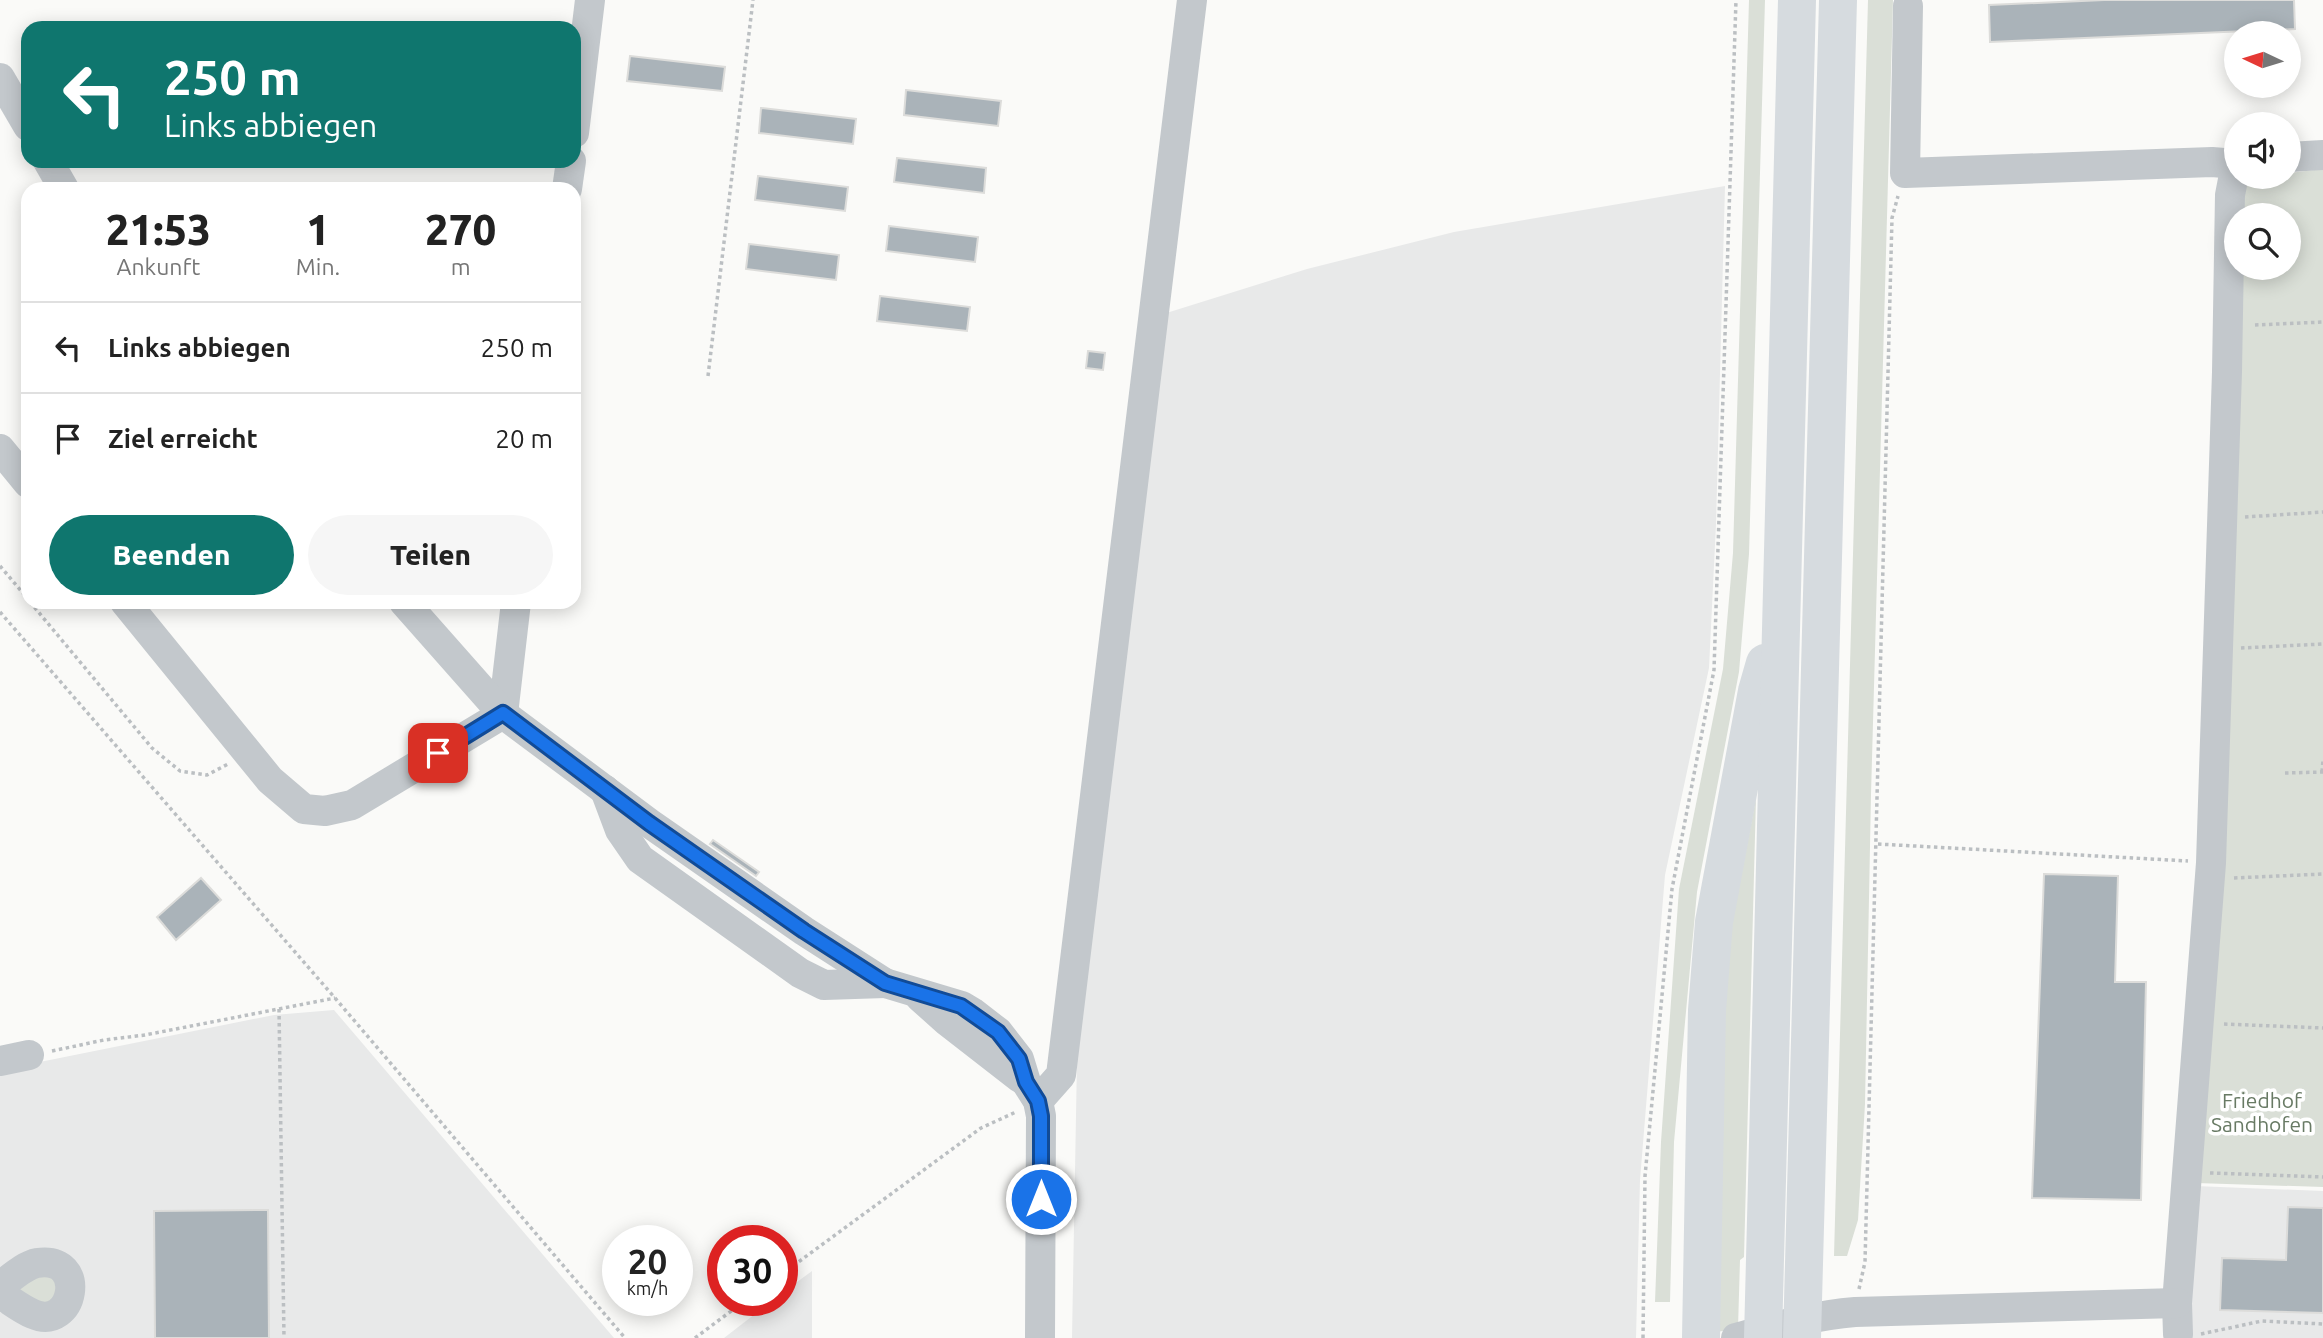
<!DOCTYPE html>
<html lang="de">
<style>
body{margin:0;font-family:Ubuntu,sans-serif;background:#f6f6f6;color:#222;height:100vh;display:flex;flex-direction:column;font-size:26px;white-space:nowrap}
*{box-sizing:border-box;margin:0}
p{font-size:23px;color:#767676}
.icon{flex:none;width:38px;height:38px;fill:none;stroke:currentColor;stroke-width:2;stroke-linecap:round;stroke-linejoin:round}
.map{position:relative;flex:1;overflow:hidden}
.side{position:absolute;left:21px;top:182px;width:560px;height:427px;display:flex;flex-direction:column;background:#fff;border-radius:21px;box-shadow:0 4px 18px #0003}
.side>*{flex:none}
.banner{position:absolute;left:21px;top:21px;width:560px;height:147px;border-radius:21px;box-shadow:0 4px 18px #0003;background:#0f766e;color:#fff;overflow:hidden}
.needle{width:46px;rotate:274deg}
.controls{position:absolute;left:2224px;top:21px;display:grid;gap:14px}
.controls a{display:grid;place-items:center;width:77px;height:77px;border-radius:50%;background:#fff;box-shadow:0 4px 18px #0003;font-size:35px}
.speed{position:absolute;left:602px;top:1225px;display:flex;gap:14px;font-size:35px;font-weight:700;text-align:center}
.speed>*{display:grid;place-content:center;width:91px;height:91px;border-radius:50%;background:#fff;box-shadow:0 4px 18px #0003;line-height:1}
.speed small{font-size:18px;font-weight:400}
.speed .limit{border:10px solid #d22;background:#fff;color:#111}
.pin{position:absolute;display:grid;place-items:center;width:60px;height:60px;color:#fff;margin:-30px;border-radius:14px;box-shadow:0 4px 10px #0006}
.me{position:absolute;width:77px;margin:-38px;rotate:0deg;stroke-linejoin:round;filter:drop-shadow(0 0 5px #0008)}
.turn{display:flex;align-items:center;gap:24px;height:147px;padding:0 28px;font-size:32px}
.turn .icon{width:91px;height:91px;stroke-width:2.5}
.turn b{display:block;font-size:49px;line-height:60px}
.eta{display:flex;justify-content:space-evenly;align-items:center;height:119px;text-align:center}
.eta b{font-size:42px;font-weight:800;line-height:49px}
.primary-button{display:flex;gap:14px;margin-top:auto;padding:14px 28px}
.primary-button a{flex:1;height:80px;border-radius:42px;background:#0f766e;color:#fff;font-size:28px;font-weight:800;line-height:80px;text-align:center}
.primary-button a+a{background:#f6f6f6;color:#222}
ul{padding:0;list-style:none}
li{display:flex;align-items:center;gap:21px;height:91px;padding:0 28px;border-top:2px solid #e0e0e0}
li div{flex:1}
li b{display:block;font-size:26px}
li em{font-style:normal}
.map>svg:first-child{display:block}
.built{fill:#e8e9e9}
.green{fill:#dadfd7}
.building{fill:#aab3b9;stroke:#dcdcda;stroke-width:2}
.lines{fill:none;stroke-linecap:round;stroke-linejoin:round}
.path{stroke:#bbbfc2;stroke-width:3.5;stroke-dasharray:3.5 3.5;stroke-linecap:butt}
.minor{stroke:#c3c8cc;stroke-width:30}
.highway{stroke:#d6dbdf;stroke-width:38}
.route-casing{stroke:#114b97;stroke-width:18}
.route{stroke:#1a73e8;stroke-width:12}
.labels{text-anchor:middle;stroke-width:7;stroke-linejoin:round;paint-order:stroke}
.park-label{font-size:21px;fill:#687a64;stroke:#fff}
</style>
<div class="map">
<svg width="2323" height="1338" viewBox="0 0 2323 1338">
<rect width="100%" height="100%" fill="#fafaf8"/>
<g class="built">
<path d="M1725 186 1716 524 1709 668 1665 875 1640 1180 1636 1338H1072L1077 1060 1160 315 1307 269 1454 232Z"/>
<path d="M334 1010 614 1338H0V1070L274 1015Z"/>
<path d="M2195 1186 2323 1191V1338H2182Z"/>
<path d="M812 1271V1338H724L773 1300H782V1293Z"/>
</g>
<g class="green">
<path d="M1749 0H1765L1749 554 1739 672 1697 892 1674 1142 1670 1302H1655L1661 1142 1679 889 1723 669 1733 553Z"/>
<path d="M1868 0H1893L1871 795 1865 1104 1858 1220 1847 1256H1834Z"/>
<path d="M2323 169V1187L2196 1183 2242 268H2289V215H2244L2245 177H2289V173Z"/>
<path d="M1756 798 1744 1257 1740 1260 1738 1328 1717 1332 1718 997Z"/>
<path d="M49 1273 61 1288 46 1308 14 1287Z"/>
</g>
<g class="building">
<path d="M2104 0H2294L2295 29 1990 42 1989 5Z"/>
<path d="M630 56 725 67 722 91 627 81Z"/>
<path d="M906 90 1001 101 998 126 904 115Z"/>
<path d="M761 108 856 119 853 144 759 133Z"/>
<path d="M897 158 986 168 984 193 894 182Z"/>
<path d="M758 176 848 187 845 211 755 200Z"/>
<path d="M889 226 978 237 975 262 886 251Z"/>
<path d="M749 244 839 255 836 280 746 269Z"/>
<path d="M880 296 970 307 967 331 877 321Z"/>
<path d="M1088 351 1105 353 1103 370 1086 368Z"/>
<path d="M713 840 759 872 756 876 710 844Z"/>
<path d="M2044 874 2118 876 2115 982H2146L2141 1200 2032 1198Z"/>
<path d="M201 878 221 900 176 940 157 917Z"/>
<path d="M2288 1207 2323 1208V1313L2220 1310 2222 1258 2286 1260Z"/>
<path d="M268 1210 269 1338H155L154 1211Z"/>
</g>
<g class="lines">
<g class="path">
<path d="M2255 325 2323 322"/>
<path d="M708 376 753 0"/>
<path d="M2245 517 2323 512"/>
<path d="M0 566 28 599"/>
<path d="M30 602 152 748 180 771 207 775 228 764"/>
<path d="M0 612 335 998 625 1338"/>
<path d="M2241 648 2323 644"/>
<path d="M2322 772 2323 760"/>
<path d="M2285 773 2323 772"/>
<path d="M1878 844 2188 861"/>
<path d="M2234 878 2323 874"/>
<path d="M279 1009 284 1338"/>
<path d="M2224 1024 2323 1028"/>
<path d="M52 1051 104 1040 145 1035 335 998"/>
<path d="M2210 1173 2323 1177"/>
<path d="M782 1274 981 1128 1016 1112"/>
<path d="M1859 1289 1865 1262 1892 218 1898 196"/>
<path d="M2201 1334 2262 1321 2323 1324"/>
<path d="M695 1338 746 1300"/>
<path d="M1643 1338 1645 1176 1672 889 1714 670 1736 0"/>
</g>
<g class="minor">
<path d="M1908 6 1905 173 2212 162 2236 164"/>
<path d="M0 78 28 126"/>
<path d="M574 133 590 0"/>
<path d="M2289 157 2323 155"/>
<path d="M48 161 64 189"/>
<path d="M567 189 571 161"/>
<path d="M0 449 28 483"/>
<path d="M125 602 270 780 304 809 325 811 352 805 503 714 516 602"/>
<path d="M404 602 503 714 649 823 804 931 885 983 962 1006 972 1012 998 1032 1019 1059 1026 1082 1038 1101 1041 1116 1040 1338"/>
<path d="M605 790 620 830 640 859 800 973 824 985 885 983"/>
<path d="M920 997 948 1022 1020 1078"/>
<path d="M0 1061 29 1055"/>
<path d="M1038 1101 1061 1075 1192 0"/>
<path d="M0 1286C10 1279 25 1265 37 1263 89 1255 74 1332 33 1314 21 1309 10 1300 0 1294"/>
<path d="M2178 1334 2177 1303 2211 863 2227 372 2230 195 2236 164"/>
<path d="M1736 1338C1775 1327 1814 1315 1855 1312L2177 1303"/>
</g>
<g class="highway">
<path d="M1701 1338 1707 1010 1714 922 1757 691 1765 663"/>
<path d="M1763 1338 1797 0"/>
<path d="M1802 1338 1838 0"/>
</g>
</g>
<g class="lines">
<g class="route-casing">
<path id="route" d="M438 753 503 713 649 823 804 931 885 983 961 1006 998 1032 1019 1059 1026 1082 1038 1101 1041 1116V1199"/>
</g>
<use href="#route" class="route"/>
</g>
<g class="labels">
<g class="park-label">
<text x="2262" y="1108">Friedhof<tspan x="2262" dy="24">Sandhofen</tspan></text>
</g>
</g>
</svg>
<div class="controls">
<a><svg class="needle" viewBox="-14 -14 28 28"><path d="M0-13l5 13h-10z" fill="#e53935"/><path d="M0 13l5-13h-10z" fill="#767676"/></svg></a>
<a><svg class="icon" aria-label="sound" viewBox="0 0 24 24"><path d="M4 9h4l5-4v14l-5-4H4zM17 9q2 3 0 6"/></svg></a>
<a><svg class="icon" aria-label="search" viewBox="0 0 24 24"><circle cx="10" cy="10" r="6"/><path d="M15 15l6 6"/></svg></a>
</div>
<div class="speed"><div>20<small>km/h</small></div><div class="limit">30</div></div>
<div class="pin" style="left:438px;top:753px;background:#d93025"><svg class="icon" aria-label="arrive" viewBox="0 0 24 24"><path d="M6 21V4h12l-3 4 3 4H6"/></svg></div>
<svg class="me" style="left:1041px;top:1199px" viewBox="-20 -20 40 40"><circle r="17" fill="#1a73e8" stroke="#fff" stroke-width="3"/><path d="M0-11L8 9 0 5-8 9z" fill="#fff"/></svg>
<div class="banner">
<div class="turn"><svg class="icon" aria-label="left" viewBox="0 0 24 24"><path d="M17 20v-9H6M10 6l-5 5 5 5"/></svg><div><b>250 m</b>Links abbiegen</div></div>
</div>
<section class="side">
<div class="eta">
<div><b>21:53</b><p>Ankunft</p></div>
<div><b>1</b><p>Min.</p></div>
<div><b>270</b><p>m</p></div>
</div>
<ul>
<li><svg class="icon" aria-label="left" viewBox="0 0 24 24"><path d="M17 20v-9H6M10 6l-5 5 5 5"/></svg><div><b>Links abbiegen</b></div><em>250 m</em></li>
<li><svg class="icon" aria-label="arrive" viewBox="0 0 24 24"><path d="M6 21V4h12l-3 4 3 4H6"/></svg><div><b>Ziel erreicht</b></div><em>20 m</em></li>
</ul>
<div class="primary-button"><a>Beenden</a><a>Teilen</a></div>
</section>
</div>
